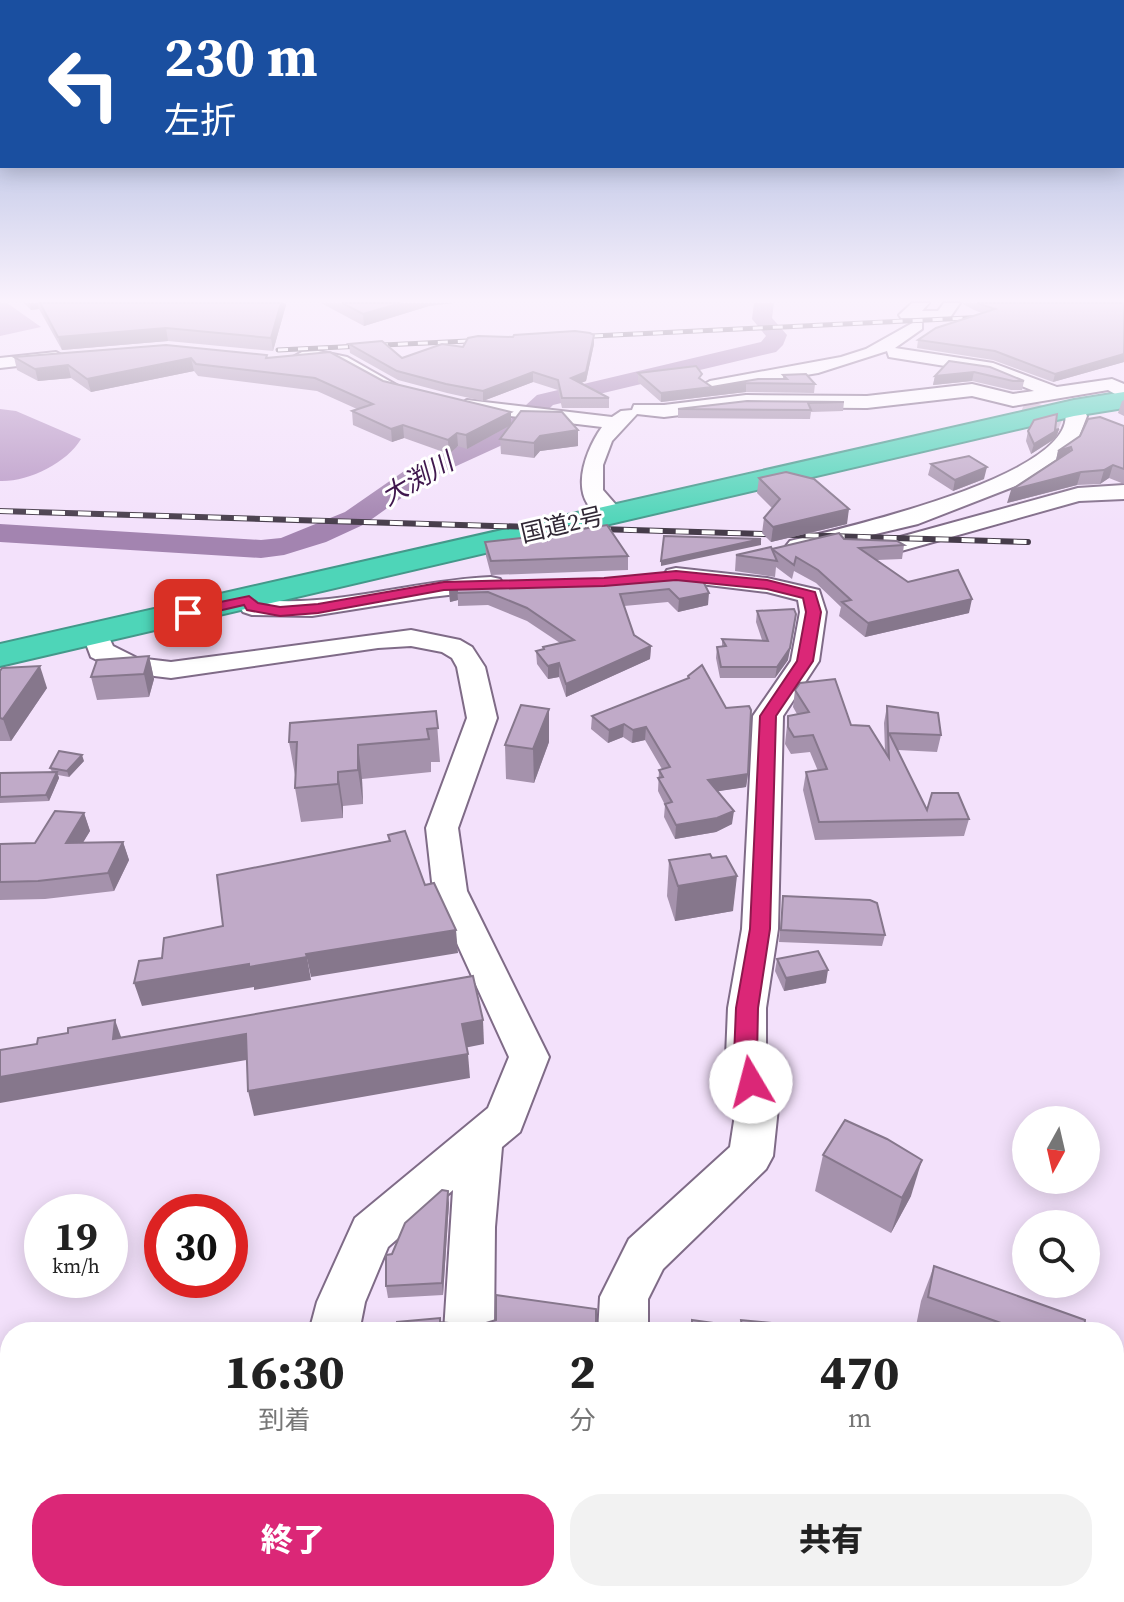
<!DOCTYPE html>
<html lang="ja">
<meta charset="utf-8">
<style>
body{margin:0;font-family:"Source Serif 4","Noto Sans JP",serif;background:#f2f2f2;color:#222;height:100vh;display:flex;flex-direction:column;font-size:30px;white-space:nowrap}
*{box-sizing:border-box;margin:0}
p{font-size:26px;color:#767676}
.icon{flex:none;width:44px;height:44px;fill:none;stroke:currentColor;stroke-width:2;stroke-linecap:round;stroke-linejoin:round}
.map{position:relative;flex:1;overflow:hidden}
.side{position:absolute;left:0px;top:1322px;width:1124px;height:280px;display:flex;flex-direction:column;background:#fff;border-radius:32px 32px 0 0;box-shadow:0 4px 20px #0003}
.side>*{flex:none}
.guide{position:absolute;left:0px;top:0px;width:1124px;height:168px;box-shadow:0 4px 20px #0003;background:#1a4fa0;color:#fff;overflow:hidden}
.needle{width:52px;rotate:188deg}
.fabs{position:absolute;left:1012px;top:1106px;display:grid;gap:16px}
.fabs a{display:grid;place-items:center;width:88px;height:88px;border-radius:50%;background:#fff;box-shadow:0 4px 20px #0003;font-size:40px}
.speed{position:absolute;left:24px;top:1194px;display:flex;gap:16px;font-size:40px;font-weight:700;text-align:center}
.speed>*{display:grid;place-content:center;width:104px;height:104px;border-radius:50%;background:#fff;box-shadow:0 4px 20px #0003;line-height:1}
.speed small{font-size:20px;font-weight:400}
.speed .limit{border:12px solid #d22;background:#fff;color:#111}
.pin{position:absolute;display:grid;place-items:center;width:68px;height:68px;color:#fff;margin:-34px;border-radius:16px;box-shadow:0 4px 12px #0006}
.me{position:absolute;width:88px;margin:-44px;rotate:352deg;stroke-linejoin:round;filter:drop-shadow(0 0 6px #0008)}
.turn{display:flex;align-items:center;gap:28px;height:168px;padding:0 32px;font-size:36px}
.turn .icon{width:104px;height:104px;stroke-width:2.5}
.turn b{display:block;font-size:56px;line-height:68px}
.eta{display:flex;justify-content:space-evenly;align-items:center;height:136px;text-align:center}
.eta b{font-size:48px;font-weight:800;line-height:56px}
.cta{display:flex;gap:16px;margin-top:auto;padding:16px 32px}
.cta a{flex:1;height:92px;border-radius:32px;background:#db2777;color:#fff;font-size:32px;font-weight:800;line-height:92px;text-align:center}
.cta a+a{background:#f2f2f2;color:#222}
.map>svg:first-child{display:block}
.forest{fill:#b999c6}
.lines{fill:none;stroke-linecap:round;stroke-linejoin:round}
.river{fill:#a384b0;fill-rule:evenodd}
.minor-tunnel{stroke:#ccbcd3;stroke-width:18;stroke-dasharray:18 9;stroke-linecap:butt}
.minor-casing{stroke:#7f6b87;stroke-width:4}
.highway-casing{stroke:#44988a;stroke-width:4}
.minor{fill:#fff;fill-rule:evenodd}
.highway{fill:#4ed5b8;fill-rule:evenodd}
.rail-far1-casing{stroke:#463c4a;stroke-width:5}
.rail-casing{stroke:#463c4a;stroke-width:6}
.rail-far1{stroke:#fff;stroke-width:3;stroke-dasharray:10;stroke-linecap:butt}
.rail{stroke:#fff;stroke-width:4;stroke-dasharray:13;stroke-linecap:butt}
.wall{fill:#a592ac}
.shaded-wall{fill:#86778c}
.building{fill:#c0aac8;stroke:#86778c;stroke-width:2}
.route{fill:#db2777;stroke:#8e194d;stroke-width:2}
.labels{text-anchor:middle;stroke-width:6;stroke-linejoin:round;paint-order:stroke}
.far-street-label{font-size:24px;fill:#312835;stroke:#fff}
.far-water-label{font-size:26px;font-style:italic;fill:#40184e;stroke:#fff}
</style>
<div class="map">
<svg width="1124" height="1602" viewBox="0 0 1124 1602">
<rect width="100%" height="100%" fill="#f3e1fb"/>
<g class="forest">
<path d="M0 303H7L41 327 0 336Z"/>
<path d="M0 409 16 411 81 439C67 463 28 482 0 481Z"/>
</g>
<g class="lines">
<path class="river" d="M754 303H774L772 318 787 335 783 345 776 352 553 405 520 437 428 479 365 524 326 542 284 555 261 558 0 542V524L261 540 281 538 345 512 410 467 502 427 537 395 761 342 766 336 752 319Z"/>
<path class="minor-tunnel" d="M1023 407 1061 423"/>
<g class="minor-casing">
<g id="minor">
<path d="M912 303H929L922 311H938L944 303H960L949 319 901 318 899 315Z"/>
<path d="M916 321 922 323V329L895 348 993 363 1057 387 1112 379 1124 384V399L1108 390 1013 406 972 396 867 408 746 407 664 417 637 414 612 441 603 465V490L623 513 612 520C565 508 582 455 602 427L460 410 458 406 467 400 612 417 621 411 632 410 634 405H664L746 395 867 396 972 384 1013 394 1034 391 989 373 895 358 889 357 887 351 818 373 710 391 701 386 710 381 841 357 866 349Z"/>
<path d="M318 351 347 357 400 387 391 393 385 391 335 364 302 362 293 357 302 352Z"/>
<path d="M56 352 65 357 62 361 0 368V358Z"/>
<path d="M1074 402 1081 404 1087 416 1075 447 1018 485 918 524 863 537 893 539 1078 488 1124 485V499L1079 501 894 553 850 549 846 544 848 541 798 553 790 551 786 546 790 541C835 530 1088 474 1064 408Z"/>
<path d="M676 568 767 578 819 590 826 612 819 661 783 716 778 929 766 1008V1057L778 1108 773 1156 766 1169 663 1269 648 1299V1332H598L600 1297 629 1239 730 1147 736 1108 726 1057 728 1008 742 929 753 716 791 661 800 612 798 600 767 592 667 580 664 575 667 570Z"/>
<path d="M491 577 500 579 503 584 500 589 431 597 312 616 252 615 243 612 236 600 240 595H258L262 600C339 607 414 580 491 577Z"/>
<path d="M95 625 104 627 113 646 137 658 171 662 411 630 460 640 472 647 485 667 497 718 458 828 467 891 549 1057 520 1132 502 1147 495 1227 494 1332H444L453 1190 388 1247 365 1302 359 1332H309L317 1302 355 1218 488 1108 509 1057 433 891 426 828 467 718 457 667 452 658 442 652 411 646 378 648 171 678 121 672 91 657 82 633 86 627Z"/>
<path d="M799 1592H929L933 1602H803Z"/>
</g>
</g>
<g class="highway-casing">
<path id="highway" d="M1124 392V408L1074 416 0 666V644L1074 400Z"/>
</g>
<use href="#minor" class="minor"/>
<use href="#highway" class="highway"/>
<g class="rail-far1-casing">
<g id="rail-far1">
<path d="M573 337 988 317"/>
<path d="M278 350 489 340"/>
</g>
</g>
<g class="rail-casing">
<path id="rail" d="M0 511 1028 542"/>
</g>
<use href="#rail-far1" class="rail-far1"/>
<use href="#rail" class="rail"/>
</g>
<g class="wall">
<path d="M24 303H285L286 305 273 351 168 341 62 350 39 309 31 310Z"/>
<path d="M321 303H453L429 306 364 326Z"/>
<path d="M963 303H1124V362L1053 382 993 360 917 348 918 340 982 313 974 310 963 304Z"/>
<path d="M594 335V344L586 381 581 383 609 398V408H562L558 390 533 382 483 401 447 393 398 380 350 353 349 344 402 358 513 337Z"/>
<path d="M267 355V358L383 381 511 412V425L578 446 540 451 534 458 501 454 500 439 511 425 467 449 458 446 449 454 404 438 392 442 353 425 352 411 357 409 317 391 198 376 194 371 91 392 71 378 38 381 17 370 14 357Z"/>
<path d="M949 361 1024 381 1022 390H1011L972 381 933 385 935 376Z"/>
<path d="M638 373 702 380 712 387 783 379V375L815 384 814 393 746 392 661 402 638 382Z"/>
<path d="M1124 400V416L1118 413 1122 401Z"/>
<path d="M844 402 843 411 811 412 810 419 678 418V409Z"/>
<path d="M1124 426V484L1109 478 1100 484 1077 485 1007 503 1056 461 1058 451Z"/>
<path d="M1059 429 1056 438 1031 454 1026 441 1028 431Z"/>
<path d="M931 464 984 479 953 491 928 475Z"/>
<path d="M759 478 847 524 771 542 762 533 764 518 772 508 757 493Z"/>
<path d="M556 526 628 556V570L491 575 486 556 485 542 546 535V533L556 532Z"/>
<path d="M844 539 904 545 902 559 877 560 908 582 969 613 865 637 839 616 841 607 816 583 794 571 792 579 776 567 775 577 735 571 736 555Z"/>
<path d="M677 573 708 605 678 612 668 602 624 606 634 635 651 646 650 659 566 697 559 677 548 679 537 664 536 651 543 649V647L560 643 527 621 488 605 458 606V600L450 602 449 589 604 580Z"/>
<path d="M757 611 788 660 775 678H720L716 658 717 647 722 646V639L762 640 756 622Z"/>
<path d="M149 656 154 679 149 697 97 700 91 677Z"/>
<path d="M0 671 47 688 11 741H0Z"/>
<path d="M688 676 748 774 746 787 718 791 732 824 716 832 675 839 664 817 665 805 658 791 659 770 662 769 645 740 632 743 623 737 608 743 591 729 592 716 688 679Z"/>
<path d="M795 690 851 725 885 751 884 723 887 706 941 735 937 752 898 750 927 810 969 819 964 836 815 840 803 790 806 772 818 771 810 752 791 754 785 744 788 716 797 714 793 707Z"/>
<path d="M549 709V742L534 783 506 779 505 745Z"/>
<path d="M436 711 440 762H431V772L362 779 363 804 343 806V818L301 822 295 788V775L289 742Z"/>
<path d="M84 761 69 777 58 775 59 778 49 801 0 803V773L52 772 50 768Z"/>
<path d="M84 813 90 831 83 842H123L129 860 114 891 45 899 0 900V844L35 843Z"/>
<path d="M669 860 733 911 675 921 667 896Z"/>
<path d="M783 896 885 935 882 946 779 942Z"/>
<path d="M777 959 826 983 784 991 775 971Z"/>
<path d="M823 1155 911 1196 891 1233 815 1191Z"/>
<path d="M449 1203 443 1295 388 1298 386 1286 392 1254Z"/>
<path d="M934 1266 1084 1332H918L915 1331 921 1301Z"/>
<path d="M1114 1475 1124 1477V1504L1114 1502Z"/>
</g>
<g class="shaded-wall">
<path d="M29 303H38L39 309 31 310Z"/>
<path d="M281 303H285L286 305 273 351 271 338Z"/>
<path d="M401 303H453L429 306 364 326 363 314Z"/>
<path d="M166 328 168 341 62 350 58 337Z"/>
<path d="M594 335V344L586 381 571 387V378Z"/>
<path d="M1124 354V362L1053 382 1055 374Z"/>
<path d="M191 358 194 371 91 392 87 379Z"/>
<path d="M68 365 71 378 38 381 35 369Z"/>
<path d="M533 372V382L483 401V391Z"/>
<path d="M974 372 972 381 933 385 935 376Z"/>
<path d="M746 383V392L661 402V393Z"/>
<path d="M511 412V425L467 449 466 435Z"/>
<path d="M403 425 404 438 392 442 391 429Z"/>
<path d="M1059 429 1056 438 1031 454 1034 444Z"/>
<path d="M578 430V446L540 451 534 458V443L540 436Z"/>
<path d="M457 433 458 446 449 454 448 440Z"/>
<path d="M1071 447 1067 460 1055 464 1058 451Z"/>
<path d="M1113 465 1109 478 1100 484 1104 470Z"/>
<path d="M987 467 984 479 953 491 955 480Z"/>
<path d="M1081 472 1077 485 1007 503 1011 490Z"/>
<path d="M849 509 847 524 771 542 773 527Z"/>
<path d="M761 539V545L661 566V561Z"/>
<path d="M457 587 458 600 450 602 449 589Z"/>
<path d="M709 593 708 605 678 612 679 599Z"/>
<path d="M972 599 969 613 865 637 868 623Z"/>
<path d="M795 625 788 660 775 678 777 667Z"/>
<path d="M651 646 650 659 566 697V684Z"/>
<path d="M149 656 154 679 149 697 144 674Z"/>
<path d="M559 663V677L548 679V666Z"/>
<path d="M40 666 47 688 11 741 3 719Z"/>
<path d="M549 709V742L534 783 533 749Z"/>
<path d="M624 724 623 737 608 743 609 730Z"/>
<path d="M646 727 645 740 632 743 633 730Z"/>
<path d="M358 745 362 779 363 804 358 770Z"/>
<path d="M82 755 84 761 69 777 67 771Z"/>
<path d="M57 772 59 778 49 801 46 795Z"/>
<path d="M338 772 343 806V818L338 784Z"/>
<path d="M748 774 746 787 707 793 708 780Z"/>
<path d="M734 811 732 824 716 832 675 839 676 825Z"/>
<path d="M84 813 90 831 72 861 66 843Z"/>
<path d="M123 842 129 860 114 891 108 873Z"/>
<path d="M737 876 733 911 675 921 678 886Z"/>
<path d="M456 930 458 953 311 977 306 954Z"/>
<path d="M307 957 311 980 254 990V987L142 1006 134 983 249 964Z"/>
<path d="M828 970 826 983 784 991 786 978Z"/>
<path d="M115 1020 124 1045 246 1034 252 1059 0 1103V1077L113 1039Z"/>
<path d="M483 1020 484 1044 464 1048 462 1024Z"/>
<path d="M468 1054 470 1078 254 1116 248 1091Z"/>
<path d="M922 1160 911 1196 891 1233 902 1198Z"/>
<path d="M448 1191 449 1203 443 1295 442 1283Z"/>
</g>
<g class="building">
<path d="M40 303H281L271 338 166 328 58 337Z"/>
<path d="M342 303H401L363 314Z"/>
<path d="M977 303H1124V354L1055 374 995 351 918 340 936 328 995 309Z"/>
<path d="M575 331 590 333 594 335 586 372 571 378 609 398H562L558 380 533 372 483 391 446 384 397 371 349 344 382 341 402 358 442 344 463 347 468 338 478 336 513 337 514 335Z"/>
<path d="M166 345 267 355 266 358 330 352 383 381 511 412 466 435 457 433 448 440 403 425 391 429 352 411 373 404 315 378 196 364 191 358 87 379 68 365 35 369 14 357Z"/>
<path d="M949 361 990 367 1024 381H1013L974 372 935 376Z"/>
<path d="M696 366 702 374 699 378 712 387 758 379H787L783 375 806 374 815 384 746 383 661 393 638 373Z"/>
<path d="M747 401 844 402 808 403 811 410 678 409Z"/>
<path d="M521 411 562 412 578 430 540 436 534 443 500 439Z"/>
<path d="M1057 414 1055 430 1059 429 1034 444 1028 431 1034 420Z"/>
<path d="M1100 417 1124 426V469L1113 465 1104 470 1081 472 1011 490 1072 450 1071 447 1058 451 1080 436 1088 419Z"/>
<path d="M969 456 987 467 955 480 931 464Z"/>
<path d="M786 472 814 479 849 509 773 527 764 518 780 499 759 478Z"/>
<path d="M607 525 628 556 491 561 485 542 548 535 546 533 557 532 556 526 582 529Z"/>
<path d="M839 533 844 539 897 541 904 545 859 548 908 582 958 570 972 599 868 623 842 602 851 600 818 570 796 557 794 565 772 549Z"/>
<path d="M664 536 761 539 661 561Z"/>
<path d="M771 547 777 561 736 555Z"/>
<path d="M677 573 700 575 709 593 679 599 669 589 620 594 634 635 651 646 566 684 559 663 548 666 536 651 544 649 543 647 574 640 527 608 488 592 457 593V587L449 589 450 583 604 580Z"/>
<path d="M794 609 796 614 790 648 777 667H721L717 647 726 646 722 639 768 641 757 611Z"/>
<path d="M149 656 144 674 91 677 97 660Z"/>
<path d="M702 665 726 708 749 706 751 710 748 774 708 780 734 811 717 818 676 825 665 804 672 802 658 778 663 777 659 770 670 767 646 727 633 730 624 724 609 730 592 716 689 678 688 676Z"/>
<path d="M40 666 3 719 0 718V671L2 668Z"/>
<path d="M835 679 851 725 869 726 889 758 887 706 938 713 941 735 889 733 927 810 932 793H958L969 819 819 822 806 772 827 769 813 735 794 737 788 727V716L809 712 795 690 800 683Z"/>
<path d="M521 705 549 709 533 749 505 745Z"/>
<path d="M436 711 438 728 427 729 429 739 358 745V770L338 772V784L295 788 297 742H289L290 723Z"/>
<path d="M59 751 82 755 67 771 50 768Z"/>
<path d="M57 772 46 795 0 797V773Z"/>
<path d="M55 811 84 813 66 843 123 842 108 873 38 881 0 882V844L35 843Z"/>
<path d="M405 831 425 885 434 883 456 930 306 954 307 957 249 967V964L134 983 139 961 162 958 164 938 223 926 217 875 390 841 388 835Z"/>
<path d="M710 854 712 858 726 856 737 876 678 886 669 860Z"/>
<path d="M783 896 870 900 877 903 885 935 781 930Z"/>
<path d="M818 951 828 970 786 978 777 959Z"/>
<path d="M473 976 483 1020 462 1024 468 1054 248 1091 246 1034 0 1077V1050L37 1044 38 1038 68 1033V1028L115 1020 113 1039Z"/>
<path d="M845 1120 887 1139 922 1160 902 1198 823 1155Z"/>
<path d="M442 1190 448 1191 442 1283 386 1286V1255L392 1254 405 1223Z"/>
<path d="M934 1266 1085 1320 1084 1332H1026L928 1297Z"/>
<path d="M496 1295 596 1309V1322L608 1327V1332H486V1323L496 1320Z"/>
<path d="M440 1318V1322L448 1323V1332H397V1322Z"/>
<path d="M692 1320 742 1327 741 1320 830 1329V1332H692Z"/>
<path d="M1114 1475 1124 1477V1492L1114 1490Z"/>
<path d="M317 1592H502L576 1602H314Z"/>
</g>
<linearGradient id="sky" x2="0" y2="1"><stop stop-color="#8ca1d2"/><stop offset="0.57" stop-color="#faf2fd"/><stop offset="1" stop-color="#faf2fd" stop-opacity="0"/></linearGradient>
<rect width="1124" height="527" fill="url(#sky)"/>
<path class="route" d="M676 571 767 580 815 592 821 612 813 661 776 716 770 929 758 1008 757 1057 763 1082 760 1089 751 1092 743 1089 734 1057 736 1008 750 929 760 716 797 661 806 612 803 598 767 589 676 580 604 586 444 590 318 613 280 616 247 610 244 605 188 618 180 613 182 610 249 596 258 603 280 607 318 604 444 582 604 578Z"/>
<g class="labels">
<g class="far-street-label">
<text transform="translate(562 525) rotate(-13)" y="8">国道2号</text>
</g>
<g class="far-water-label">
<text transform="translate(417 479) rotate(-30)" y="9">大渕川</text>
</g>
</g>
</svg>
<div class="fabs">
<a><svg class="needle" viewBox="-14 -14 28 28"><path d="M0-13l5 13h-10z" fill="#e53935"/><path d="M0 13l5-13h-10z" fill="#767676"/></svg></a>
<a><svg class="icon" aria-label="search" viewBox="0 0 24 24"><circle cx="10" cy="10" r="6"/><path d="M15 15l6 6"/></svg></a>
</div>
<div class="speed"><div>19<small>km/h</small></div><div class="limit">30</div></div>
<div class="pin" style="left:188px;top:613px;background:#d93025"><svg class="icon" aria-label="arrive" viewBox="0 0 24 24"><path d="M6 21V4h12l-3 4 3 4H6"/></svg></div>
<svg class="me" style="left:751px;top:1082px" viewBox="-20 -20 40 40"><circle r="19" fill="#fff"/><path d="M0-13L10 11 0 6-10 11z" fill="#db2777"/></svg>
<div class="guide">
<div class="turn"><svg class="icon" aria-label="left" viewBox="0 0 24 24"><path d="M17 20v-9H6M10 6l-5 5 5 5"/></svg><div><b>230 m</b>左折</div></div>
</div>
<section class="side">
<div class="eta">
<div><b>16:30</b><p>到着</p></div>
<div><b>2</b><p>分</p></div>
<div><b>470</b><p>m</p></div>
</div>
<div class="cta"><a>終了</a><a>共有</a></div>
</section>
</div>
